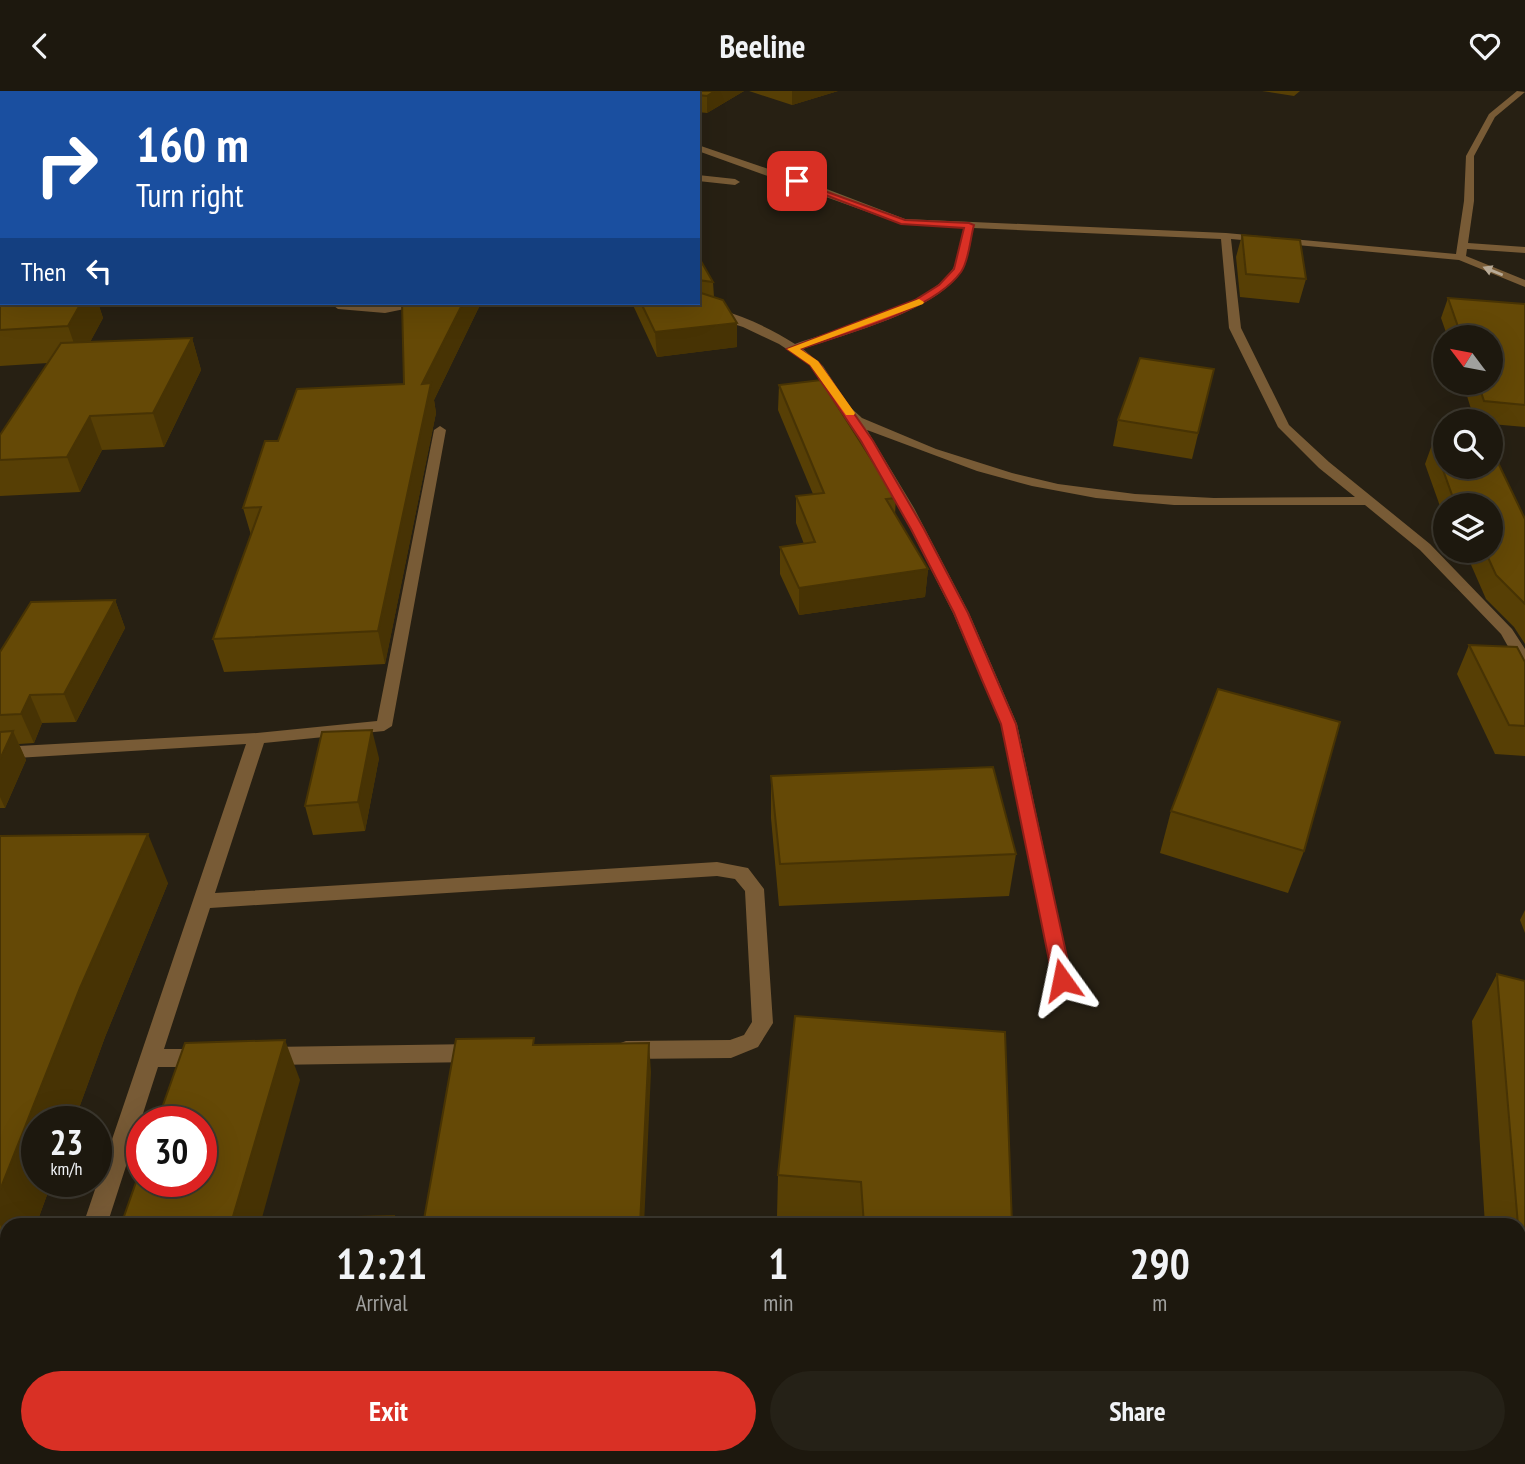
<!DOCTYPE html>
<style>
body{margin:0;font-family:"PT Sans Narrow",sans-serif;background:#252117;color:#f1f3f6;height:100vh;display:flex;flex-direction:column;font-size:26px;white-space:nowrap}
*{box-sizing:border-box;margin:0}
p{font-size:23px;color:#a0a09e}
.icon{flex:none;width:38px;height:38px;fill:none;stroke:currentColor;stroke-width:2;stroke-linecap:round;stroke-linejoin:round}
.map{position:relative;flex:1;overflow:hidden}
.details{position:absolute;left:0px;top:1127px;width:1526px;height:247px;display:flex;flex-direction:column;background:#1d180e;border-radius:21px 21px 0 0;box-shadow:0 7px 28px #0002,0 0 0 2px #3b372e}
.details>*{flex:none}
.hud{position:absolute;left:0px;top:0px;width:700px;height:214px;box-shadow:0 7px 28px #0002,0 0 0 2px #3b372e;background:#1a4fa0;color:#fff;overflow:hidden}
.needle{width:46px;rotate:302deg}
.fabs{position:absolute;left:1433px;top:234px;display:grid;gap:14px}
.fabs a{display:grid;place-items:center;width:70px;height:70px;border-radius:50%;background:#1d180e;box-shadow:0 7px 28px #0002,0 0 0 2px #3b372e;font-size:35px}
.speed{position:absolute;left:21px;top:1015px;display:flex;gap:14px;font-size:35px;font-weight:700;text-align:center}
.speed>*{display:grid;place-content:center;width:91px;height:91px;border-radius:50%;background:#1d180e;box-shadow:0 7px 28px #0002,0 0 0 2px #3b372e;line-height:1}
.speed small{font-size:18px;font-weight:400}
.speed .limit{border:10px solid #d22;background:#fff;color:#111}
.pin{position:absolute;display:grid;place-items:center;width:60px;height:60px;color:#fff;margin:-30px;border-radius:14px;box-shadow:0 4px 10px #0006}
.me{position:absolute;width:77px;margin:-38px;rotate:348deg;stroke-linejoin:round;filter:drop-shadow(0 0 5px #0008)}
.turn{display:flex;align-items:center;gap:24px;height:147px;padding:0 21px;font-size:32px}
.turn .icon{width:91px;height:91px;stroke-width:2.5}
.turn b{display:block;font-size:49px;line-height:60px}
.then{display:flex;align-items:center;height:66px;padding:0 21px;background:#0003;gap:14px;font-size:26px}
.eta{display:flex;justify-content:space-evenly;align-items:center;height:119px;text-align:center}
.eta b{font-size:42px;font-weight:700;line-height:49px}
.button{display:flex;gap:14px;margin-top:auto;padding:14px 21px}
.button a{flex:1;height:80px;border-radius:42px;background:#d93025;color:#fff;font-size:28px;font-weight:700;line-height:80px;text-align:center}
.button a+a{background:#252117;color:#f1f3f6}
header{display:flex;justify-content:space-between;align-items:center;height:91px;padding:0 21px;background:#1d180e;font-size:32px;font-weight:700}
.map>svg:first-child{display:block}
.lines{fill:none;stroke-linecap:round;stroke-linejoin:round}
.minor{fill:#785b36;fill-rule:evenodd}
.wall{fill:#573f05}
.shaded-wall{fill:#473304}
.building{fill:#654906;stroke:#473304;stroke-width:2}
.oneway{fill:#b8aa96}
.route{fill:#d93025;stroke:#8d1f18;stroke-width:2}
.slow{fill:#f59e0b}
</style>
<header><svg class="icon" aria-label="back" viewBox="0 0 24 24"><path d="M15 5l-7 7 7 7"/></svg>Beeline<svg class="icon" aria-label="heart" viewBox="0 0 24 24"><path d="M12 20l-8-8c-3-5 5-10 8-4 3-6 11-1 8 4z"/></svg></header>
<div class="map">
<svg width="1525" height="1373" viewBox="0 0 1525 1373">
<rect width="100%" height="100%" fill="#272013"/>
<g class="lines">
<g class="minor">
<path d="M7 0H17L5 2Z"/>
<path d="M254 0H264L252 2Z"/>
<path d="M444 0H464L466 2H446Z"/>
<path d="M478 0H487L476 2Z"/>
<path d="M1517 0 1525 1 1495 26 1474 65V110L1468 152 1525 156V162L1467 158 1466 165 1525 189V196L1459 169 1231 148 1241 237 1289 334 1329 371 1430 453 1512 538 1525 558V577L1519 575 1501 543 1420 459 1365 414H1174L1096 407 1032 395 977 380 867 339 914 417 969 522 1017 633 1072 889 1069 895 1062 897 1055 895 1001 633 953 522 900 417 848 329 809 273 779 253 743 236 668 212C711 210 759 230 795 253 837 238 927 216 952 179 960 167 961 150 964 137L901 133 698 60V54L824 97 905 128 1226 142 1456 163 1464 110 1466 65 1489 23ZM973 137 1221 148 1229 237 1278 336 1319 377 1355 406 1214 407 1135 403 1058 393 1012 382 936 358 862 327 850 316 823 275 803 258C845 243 940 219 962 179 969 166 971 151 973 137Z"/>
<path d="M698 84 735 88 740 91 735 94 698 90Z"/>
<path d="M2 96V102L0 103V97Z"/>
<rect x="0" y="162" width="2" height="6"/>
<path d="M330 212 385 216 399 212 429 213 385 222 338 218Z"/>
<path d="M440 335 446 339 392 635 384 640 264 652 215 802 717 771 748 777 764 798 773 932 758 956 731 967 626 968 618 965 615 959 618 953 626 950 730 949 744 944 752 931 745 800 735 788 717 785 210 817 164 958H203L211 961 214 967 211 973 203 976H158L107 1134H83L246 653 0 668V656L257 642 377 630 434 339Z"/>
<path d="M476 953 484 956 487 962 484 968 476 971 269 974 261 971 258 965 261 959 269 956Z"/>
<path d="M7 1243V1267L0 1268V1244Z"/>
<path d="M7 1361V1367H31L30 1373H2Z"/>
</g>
</g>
<g class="wall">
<path d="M532 0H744L707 22 698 21V2H531Z"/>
<path d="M749 0H838L792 14Z"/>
<path d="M1262 0H1300L1294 5Z"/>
<path d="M1242 144 1306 188 1299 212 1240 206 1236 166Z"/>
<path d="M698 165 713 191 714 206 737 256 657 266 632 212H698Z"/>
<path d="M0 198 2 212H98L103 227 90 251 192 247 201 279 164 356 102 359 80 401 0 405V344L48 272 0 275Z"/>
<path d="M1448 207 1525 213V336L1491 333V331H1475L1463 292H1491V247H1448L1441 227Z"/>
<path d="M402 212H479V216L434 309 436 322 385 573 224 581 213 548 251 444 243 417 278 350 404 293Z"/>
<path d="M1214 278 1192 368 1113 355 1118 329Z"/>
<path d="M779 294 896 407 895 423 928 478 925 506 799 524 780 483V456L804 453 796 432V405L813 403 778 319Z"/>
<path d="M1433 351 1525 428V553L1514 536 1486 508 1465 460H1491V415H1446V432L1425 373Z"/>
<path d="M115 509 125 537 76 631 42 632 34 652 19 653 26 669 5 717H0V561Z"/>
<path d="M1469 554 1525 571V665L1495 663 1457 583Z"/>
<path d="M379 667 365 740 313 744 305 715Z"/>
<path d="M771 685 1016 763 1009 805 779 815 771 727Z"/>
<path d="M1171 720 1304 760 1288 802 1160 762Z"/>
<path d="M0 745 168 792 105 946 36 1134H7V1168L0 1169Z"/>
<path d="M1525 819V842L1520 829Z"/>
<path d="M1497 883 1525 890V1373H1277V1367H1519V1134H1485L1472 930Z"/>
<path d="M795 925 1012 1134H858V1132L777 1125 778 1084Z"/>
<path d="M474 1367H736V1373H475Z"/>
<path d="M826 1367H1135V1373H827Z"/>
</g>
<g class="shaded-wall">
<path d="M715 0H744L707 22V5Z"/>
<path d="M792 0H838L792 14Z"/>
<path d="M2 12V33H0V13Z"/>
<path d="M81 212H98L103 227 80 270 68 235Z"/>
<path d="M463 212H479V216L434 309 436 322 385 573 378 540 422 293Z"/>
<path d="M737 232V256L657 266 655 241Z"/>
<path d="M192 247 201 279 164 356 153 322Z"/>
<path d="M90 325 102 359 80 401 67 366Z"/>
<path d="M928 478 925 506 799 524V497Z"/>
<path d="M115 509 125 537 76 631 64 603Z"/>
<path d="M30 604 42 632 34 652 21 623Z"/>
<path d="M372 639 379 667 365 740 358 711Z"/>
<path d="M13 640 26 669 5 717 0 706V668Z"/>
<path d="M148 743 168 792 105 946 74 1031H37V1090H52L36 1134H7V1144L0 1134V1099L80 897Z"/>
<path d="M285 949 300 989 260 1134 232 1129Z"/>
<path d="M649 952 651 981 644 1134H640Z"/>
<path d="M394 1125 397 1134H393Z"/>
<path d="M347 1367H370L369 1373H346Z"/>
</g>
<g class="building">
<path d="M532 0H599L598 2H531Z"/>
<path d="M673 0H715L707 5 698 4V2H684Z"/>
<path d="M1242 144 1300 149 1306 188 1246 183Z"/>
<path d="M698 165 713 191 698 189Z"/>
<path d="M0 198H2V212H81L68 235 0 239Z"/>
<path d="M698 201 723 209 737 232 655 241 641 212H698Z"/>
<path d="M1448 207 1525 213V314L1484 310 1478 292H1491V247H1462Z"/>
<path d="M402 212H463L422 293 431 292 378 540 213 548 261 416 243 417 265 350H278L297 298 404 293Z"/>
<path d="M192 247 153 322 90 325 67 366 0 369V344L61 252Z"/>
<path d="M1140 267 1214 278 1198 342 1118 329Z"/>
<path d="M821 289 896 407 886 408 928 478 799 497 780 456 815 451 796 405 824 402 779 294Z"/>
<path d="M1433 351 1446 352V376H1491V357L1525 428V513L1496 484 1485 460H1491V415H1456Z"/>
<path d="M115 509 64 603 30 604 21 623 0 624V561L31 511Z"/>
<path d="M1469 554 1517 556 1525 571V635L1509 634Z"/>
<path d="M1218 598 1340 631 1304 760 1171 720Z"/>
<path d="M372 639 358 711 305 715 322 641Z"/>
<path d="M13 640 0 668V641Z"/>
<path d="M993 676 1016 763 780 773 771 685Z"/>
<path d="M148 743 80 897 0 1099V745Z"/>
<path d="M1497 883 1525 890V1183H1522L1519 1134H1518Z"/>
<path d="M795 925 1005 941 1012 1134H864L861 1091 778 1084Z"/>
<path d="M534 947 533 954 649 952 640 1134H423L456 948Z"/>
<path d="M285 949 232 1129 394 1125 393 1134H112L113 1131H122L142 1074V1090H201V1031H157L185 952Z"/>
<path d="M1519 1229 1525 1230V1373H1470L1448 1367H1519Z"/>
<path d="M27 1367H347L346 1373H25Z"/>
<path d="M474 1367H564L563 1372 474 1369Z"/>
<path d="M832 1367H1135V1373H833Z"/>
<rect x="1297" y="1367" width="130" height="6"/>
</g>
<defs><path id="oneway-solid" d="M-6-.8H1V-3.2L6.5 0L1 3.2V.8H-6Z" transform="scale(1.75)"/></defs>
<use class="oneway" href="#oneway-solid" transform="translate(1493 180) rotate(-158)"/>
<path class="route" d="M794 89 905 129 969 132 974 134C970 148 969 170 961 181 933 220 846 242 800 258L819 272 873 350 924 438 968 522 1016 633 1072 889 1069 894 1062 896 1056 894 1053 889 1001 633 982 589 954 522 911 438 861 350 810 274 787 258 915 209 939 194 954 178 964 137 901 133 794 92Z"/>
<path class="slow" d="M919 208 924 211 923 213 800 258 818 270 855 322 854 324H846L810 274 787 258Z"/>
</svg>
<div class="fabs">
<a><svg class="needle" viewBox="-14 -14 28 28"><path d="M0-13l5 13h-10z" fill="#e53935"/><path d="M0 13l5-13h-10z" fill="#a0a09e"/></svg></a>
<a><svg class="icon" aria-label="search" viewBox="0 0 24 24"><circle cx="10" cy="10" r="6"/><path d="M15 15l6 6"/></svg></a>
<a><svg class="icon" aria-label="layers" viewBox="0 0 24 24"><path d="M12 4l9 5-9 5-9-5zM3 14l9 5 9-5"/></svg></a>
</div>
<div class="speed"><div>23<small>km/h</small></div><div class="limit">30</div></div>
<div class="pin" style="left:797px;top:90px;background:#d93025"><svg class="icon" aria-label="arrive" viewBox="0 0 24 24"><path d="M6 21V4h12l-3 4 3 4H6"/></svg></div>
<svg class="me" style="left:1062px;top:889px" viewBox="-20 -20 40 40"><path d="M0-17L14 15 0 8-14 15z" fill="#d93025" stroke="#fff" stroke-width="4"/></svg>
<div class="hud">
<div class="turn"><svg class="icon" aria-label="right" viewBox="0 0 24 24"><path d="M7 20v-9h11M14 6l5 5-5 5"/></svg><div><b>160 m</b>Turn right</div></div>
<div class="then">Then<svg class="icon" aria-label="left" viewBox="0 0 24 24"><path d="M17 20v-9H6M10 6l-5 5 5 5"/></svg></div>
</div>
<section class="details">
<div class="eta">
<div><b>12:21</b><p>Arrival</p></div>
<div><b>1</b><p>min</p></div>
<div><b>290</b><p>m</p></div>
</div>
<div class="button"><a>Exit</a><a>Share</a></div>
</section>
</div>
